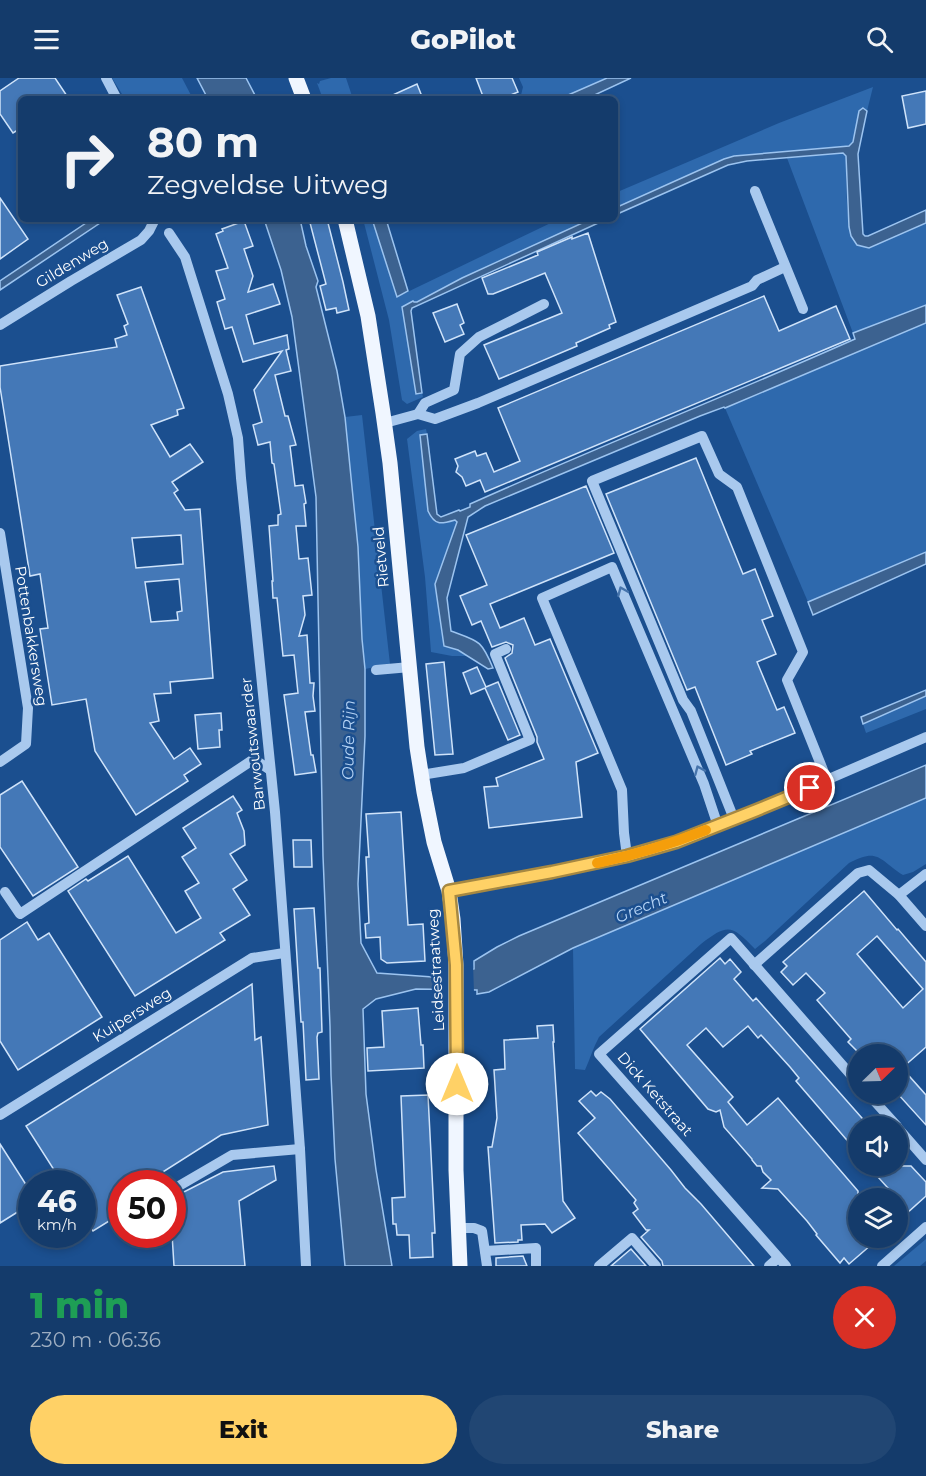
<!DOCTYPE html>
<meta charset="utf-8">
<style>
body{margin:0;font-family:Montserrat,sans-serif;background:#214673;color:#f1f3f6;height:100vh;display:flex;flex-direction:column;font-size:22px;white-space:nowrap}
*{box-sizing:border-box;margin:0}
p{font-size:20px;color:#9dadc1}
.icon{flex:none;width:33px;height:33px;fill:none;stroke:currentColor;stroke-width:2;stroke-linecap:round;stroke-linejoin:round}
.map{position:relative;height:1188px;overflow:hidden}
.panel{display:flex;flex-direction:column;background:#143b6b;flex:1}
.panel>*{flex:none}
.guide{position:absolute;left:18px;top:18px;width:600px;height:126px;border-radius:9px;box-shadow:0 3px 9px #0003,0 0 0 2px #33557e;background:#143b6b;color:#f1f3f6;overflow:hidden}
.needle{width:39px;rotate:67deg}
.tools{position:absolute;left:848px;top:966px;display:grid;gap:12px}
.tools a{display:grid;place-items:center;width:60px;height:60px;border-radius:50%;background:#143b6b;box-shadow:0 3px 9px #0003,0 0 0 2px #33557e;font-size:30px}
.speed{position:absolute;left:18px;top:1092px;display:flex;gap:12px;font-size:30px;font-weight:700;text-align:center}
.speed>*{display:grid;place-content:center;width:78px;height:78px;border-radius:50%;background:#143b6b;box-shadow:0 3px 9px #0003,0 0 0 2px #33557e;line-height:1}
.speed small{font-size:15px;font-weight:400}
.speed .limit{border:9px solid #d22;background:#fff;color:#111}
.pin{position:absolute;display:grid;place-items:center;width:51px;height:51px;color:#fff;margin:-26px;border:3px solid #fff;border-radius:50%;box-shadow:0 2px 6px #0007}
.me{position:absolute;width:66px;margin:-33px;rotate:0deg;stroke-linejoin:round;filter:drop-shadow(0 0 4px #0008)}
.turn{display:flex;align-items:center;gap:21px;height:126px;padding:0 30px;font-size:27px}
.turn .icon{width:78px;height:78px;stroke-width:2.5}
.turn b{display:block;font-size:42px;line-height:51px}
.round{display:grid;place-items:center;flex:none;width:63px;height:63px;border-radius:32px;background:#214673}
.overview{display:flex;align-items:center;justify-content:space-between;height:102px;padding:0 30px}
h1{font-size:36px;font-weight:800;line-height:45px;color:#1e9e55}
.action{display:flex;gap:12px;margin-top:auto;padding:12px 30px}
.action a{flex:1;height:69px;border-radius:36px;background:#ffd166;color:#111;font-size:24px;font-weight:800;line-height:69px;text-align:center}
.action a+a{background:#214673;color:#f1f3f6}
header{display:flex;justify-content:space-between;align-items:center;height:78px;padding:0 30px;background:#143b6b;font-size:27px;font-weight:800}
.map>svg:first-child{display:block}
.green{fill:#2e69ad}
.water{fill:#3c6290;stroke:#9cc4f0;stroke-width:1.5}
.pier{fill:#1b4f8f}
.building{fill:#4478b7;stroke:#cfe3fa;stroke-width:1.5;fill-rule:evenodd}
.lines{fill:none;stroke-linecap:round;stroke-linejoin:round}
.minor{stroke:#a9c9ee;stroke-width:10}
.major{stroke:#f0f6ff;stroke-width:15}
.oneway{stroke:#4674ac}
.route-casing{stroke:#a68842;stroke-width:15}
.route{stroke:#ffd166;stroke-width:10}
.slow{stroke:#f59e0b;stroke-width:10}
.labels{text-anchor:middle;stroke-width:5;stroke-linejoin:round;paint-order:stroke}
.street-label{font-size:15px;fill:#fff;stroke:#1b4f8f}
.water-label{font-size:16px;font-style:italic;fill:#b5d3f5;stroke:#1b4f8f}
</style>
<header><svg class="icon" aria-label="menu" viewBox="0 0 24 24"><path d="M4 6h16M4 12h16M4 18h16"/></svg>GoPilot<svg class="icon" aria-label="search" viewBox="0 0 24 24"><circle cx="10" cy="10" r="6"/><path d="M15 15l6 6"/></svg></header>
<div class="map">
<svg width="926" height="1188" viewBox="0 0 926 1188">
<rect width="100%" height="100%" fill="#1b4f8f"/>
<g class="green">
<path d="M112 0H182L193 21H125Z"/>
<path d="M331 0H346L353 21H323L317 5 319 6 320 3Z"/>
<path d="M519 0H607L559 21H520L523 9Z"/>
<path d="M873 9 867 33 863 30 853 64 849 68 734 78 724 81 615 130V115L779 45Z"/>
<path d="M843 75 846 78C846 104 846 132 851 158L869 170 926 145V227L853 255 787 80Z"/>
<path d="M363 141H372L397 219 559 141H591L462 200 417 224 402 229 418 316 422 315 423 319 407 326 402 322 389 242Z"/>
<path d="M926 245V474L808 524 725 330Z"/>
<path d="M362 337 390 586 365 591 362 561 360 510 345 339Z"/>
<path d="M426 351 427 356 421 357 428 433 443 445 455 442 457 444 435 506 444 568 458 572 468 578H452L431 574 425 499 407 361 417 353Z"/>
<path d="M926 618V631L866 655 863 646 865 645Z"/>
<path d="M926 720V786L913 794 903 797C879 782 879 769 849 785L765 863 755 871C732 847 728 845 701 866L599 959C593 970 590 981 585 992L575 991 573 870Z"/>
<path d="M926 1161V1183L920 1188H894Z"/>
</g>
<g class="water">
<path d="M197 0H246L257 21H208Z"/>
<path d="M607 0H631L586 21H559Z"/>
<path d="M863 30 867 33 858 76 863 156 865 158H868L926 132V145L869 170 857 167 851 158 849 149 846 78 843 75 747 83 728 87 615 137V130L724 81 734 78 849 68 853 64 859 33Z"/>
<path d="M92 141H106L0 212V203Z"/>
<path d="M264 141H300L306 168 318 203 316 209 337 293 345 339 358 469 362 561 365 591V658L358 806 361 865 377 895 433 899 474 891V883L497 869 519 858 926 687V720L573 870 489 914 477 916V912L416 911 376 921 363 931 366 1016 376 1092 392 1188H345L335 1081 331 997 330 948 323 778 316 419 292 239 281 192Z"/>
<path d="M372 141H386L408 213 397 219Z"/>
<path d="M591 141H607L412 230 411 233 422 315 416 316 402 229 413 223 414 224H417L462 200Z"/>
<path d="M926 227V245L725 330 724 329 700 338 485 428 468 439 447 520 451 553C478 563 481 561 493 590L488 591 458 572 444 568 435 506 457 444 455 442C441 446 435 448 428 433L420 357 427 356 437 436 441 439 459 432 460 433 470 429V426C597 369 727 318 855 261L853 255Z"/>
<path d="M926 474V486L813 537 808 524Z"/>
<path d="M926 612V618L863 646 861 639Z"/>
</g>
<path class="pier" d="M471 886H473L474 915H436L435 895 471 888Z"/>
<g class="building">
<path d="M19 0H55L69 21H21V50L13 55 0 36V13Z"/>
<path d="M476 0H512L518 14 508 18 509 21H484Z"/>
<path d="M417 6 423 21H384Z"/>
<path d="M926 13V46L908 50 902 18Z"/>
<path d="M0 120 28 161 0 181Z"/>
<path d="M309 141H327L343 204 349 232 337 235 336 230 326 232 320 208 326 206Z"/>
<path d="M244 143 253 168 244 171 253 198 248 214 273 206 280 226 246 237 254 266 287 257 289 271 286 272 291 293 275 297 285 338H288L296 367 290 368 295 408 303 407 306 425 304 426 306 448H296L299 481 308 480 312 517 303 518 305 537 299 558 307 557 310 605H314L313 618 315 633 305 634 311 677H313L316 694 295 697 284 617 298 615 294 577 283 578 277 520H273L272 503H273L269 448 278 447V437L281 436 274 386 272 385 270 364 258 367 253 347 262 344 254 312 282 273 243 284 232 249 225 251 217 224 225 221 216 193 228 190 216 156 223 153 222 151Z"/>
<path d="M588 155 616 244 609 247 610 250 576 265 577 268 499 301 484 267 562 235 545 195 493 216H488L482 200 538 177 537 174 572 159V161Z"/>
<path d="M141 209 184 330 177 332 178 337 151 347 170 379 190 366 203 384 172 404 178 412 174 415 185 432 200 431 213 600 170 604 171 615 154 616 159 643 150 645 174 681 190 670 201 686 184 697 188 703 136 737 95 673 86 621 52 627 40 551 48 550 40 496 30 498 0 309V288L117 269 115 261 127 257 124 248 128 246 117 217ZM181 457 183 486 136 490 132 460ZM179 501 182 533 177 534 178 542 151 544 145 504Z"/>
<path d="M764 218 779 253 836 228 850 261 485 414 480 402 466 408 462 399 456 394 458 388 455 381 475 373 477 378 486 375 494 394 520 383 498 330Z"/>
<path d="M457 226 464 245 460 247 464 256 445 264 433 235Z"/>
<path d="M696 380 743 496 755 491 773 538 762 542 776 576 757 584 777 632 784 629 795 655 750 673 752 676 726 687 695 609 687 612 606 416Z"/>
<path d="M586 408 614 475 490 526 500 550 524 540 535 567 550 561 598 675 576 684 582 739 489 750 484 709 498 708 496 700 544 681 537 664V659L505 580 512 575 513 567 506 564 492 569 481 543 472 547 460 518 487 507 466 457Z"/>
<path d="M444 584 453 676 435 677 426 586Z"/>
<path d="M477 589 486 609 498 604 520 657 508 662 485 610 471 616 463 595Z"/>
<path d="M221 635 222 652H219L220 669 198 671 195 637Z"/>
<path d="M22 703 78 789 33 818 0 769V717Z"/>
<path d="M233 718 242 732 237 735 244 753 245 767 230 776 247 802 233 811 250 837 220 855 225 862 135 918 68 813 86 801 88 803 128 778 176 855 201 840 185 813 199 805 182 779 196 770 183 750Z"/>
<path d="M401 734 408 847 423 846 425 883 387 885 381 881 380 859 366 860 365 846 369 845 366 779H369L366 736Z"/>
<path d="M293 762H311L312 789H294Z"/>
<path d="M864 813 897 852 898 851 926 884V969L902 990 926 1017V1047L897 1015V976H860L848 964 851 961 817 922 825 915 806 895 793 907 781 894 787 888 783 884ZM877 858 923 911 903 930 857 876Z"/>
<path d="M314 830 318 890H320L322 954 318 955 317 959 319 1001 306 1002 303 944H301L294 831Z"/>
<path d="M27 844 38 862 49 855 102 939 18 992 0 963V862Z"/>
<path d="M720 880 725 886 730 881 741 894 734 901 753 923 756 920 869 1048H858V1075L796 1003 799 1000 790 989 761 957 758 960 748 948 723 969 706 950 687 967 733 1019 728 1024 747 1047 778 1020 858 1113V1160H879L849 1186 844 1180 840 1185 816 1157 817 1156 807 1143 778 1111 762 1110 771 1102 763 1094 761 1088H757L752 1082V1081L724 1049 720 1032 716 1034 708 1031 640 951Z"/>
<path d="M252 906 255 962 261 959 268 1047 221 1057 144 1106H122V1135L93 1153 82 1136V1106H63L26 1048Z"/>
<path d="M418 930 421 967H423L424 990 368 993 367 970 384 969 382 933Z"/>
<path d="M553 947 554 964H553L563 1123 575 1140 552 1155 545 1146 521 1147 522 1162H518V1164L495 1165 488 1069H492L497 1040 494 992 505 991 504 962 538 960 537 948Z"/>
<path d="M591 1013 596 1018 601 1014 610 1021 671 1092 685 1110 701 1126 754 1188H663L662 1183 641 1159 649 1152H646L633 1135 638 1131 634 1125 636 1122 578 1055 595 1040 579 1023Z"/>
<path d="M428 1017 435 1155H432L433 1179 410 1180 409 1157H397L396 1146H393L392 1120 405 1119 401 1018Z"/>
<path d="M0 1066 32 1116V1125L0 1145Z"/>
<path d="M274 1088 276 1102 239 1123 245 1188H174L172 1156V1120L223 1094Z"/>
<path d="M868 1088H911L926 1104V1118L907 1135 897 1140V1120Z"/>
<path d="M631 1171 646 1188H611Z"/>
<path d="M523 1178 527 1188H496V1180Z"/>
</g>
<g class="lines">
<g class="minor">
<path d="M106 0 117 21"/>
<path d="M755 113 803 231"/>
<path d="M169 155 185 179 228 316 238 360 241 400 275 734 300 1071 306 1188"/>
<path d="M0 247 71 203 141 162 149 153 155 141"/>
<path d="M418 336 425 325 454 312 460 276 479 259 544 226"/>
<path d="M385 345 418 336 435 341 478 325 752 208 757 202 785 189"/>
<path d="M0 455 28 630 26 666 0 684"/>
<path d="M376 592 410 589"/>
<path d="M421 697 464 690 530 662 495 576 506 571"/>
<path d="M734 741 691 633 683 622 592 403 702 358 719 396 737 409 803 574 787 602 827 702"/>
<path d="M627 778 624 755 622 712 542 520 612 489 704 706 718 748"/>
<path d="M449 813 552 794 626 778 676 764 757 732 926 659"/>
<path d="M5 814 20 836 254 681 270 692"/>
<path d="M899 817 926 796"/>
<path d="M754 887 858 795 869 792 899 817 926 848"/>
<path d="M868 1016 897 1048"/>
<path d="M0 1037 252 880 284 875"/>
<path d="M897 1049 926 1082"/>
<path d="M172 1112 232 1077 300 1071"/>
<path d="M458 1150H474L482 1153 487 1188"/>
<path d="M485 1173 536 1170V1188"/>
<path d="M599 1188 632 1160 656 1188"/>
<path d="M769 1188 778 1180"/>
<path d="M786 1188 599 976 731 860 858 1005"/>
<path d="M882 1188 926 1149"/>
</g>
<g class="major">
<path d="M296 0 304 21"/>
<path d="M345 141 368 238 383 335 390 385 417 669 424 714 434 764 449 813 453 841 456 887V1092L460 1188"/>
</g>
</g>
<defs><path id="oneway-chevron" d="M-2-3.5L2.5 0L-2 3.5" fill="none" stroke-width="1.6" stroke-linecap="round" stroke-linejoin="round" transform="scale(1.5)"/></defs>
<g class="oneway">
<use href="#oneway-chevron" transform="translate(622 513) rotate(-113)"/>
<use href="#oneway-chevron" transform="translate(699 692) rotate(-113)"/>
</g>
<g class="lines">
<g class="route-casing">
<path id="route" d="M457 1006 456 887 449 813 552 794 627 778 676 764 757 732 810 710"/>
</g>
<use href="#route" class="route"/>
<path class="slow" d="M597 785C634 777 671 766 706 752"/>
</g>
<g class="labels">
<g class="street-label">
<text transform="translate(72 185) rotate(-31)" y="5">Gildenweg</text>
<text transform="translate(381 479) rotate(-95)" y="5">Rietveld</text>
<text transform="translate(31 558) rotate(81)" y="5">Pottenbakkersweg</text>
<text transform="translate(253 666) rotate(-96)" y="5">Barwoutswaarder</text>
<text transform="translate(436 892) rotate(-93)" y="5">Leidsestraatweg</text>
<text transform="translate(132 937) rotate(-32)" y="5">Kuipersweg</text>
<text transform="translate(655 1016) rotate(49)" y="5">Dick Ketstraat</text>
</g>
<g class="water-label">
<text transform="translate(348 662) rotate(-89)" y="6">Oude Rijn</text>
<text transform="translate(641 829) rotate(-23)" y="6">Grecht</text>
</g>
</g>
</svg>
<div class="tools">
<a><svg class="needle" viewBox="-14 -14 28 28"><path d="M0-13l5 13h-10z" fill="#e53935"/><path d="M0 13l5-13h-10z" fill="#9dadc1"/></svg></a>
<a><svg class="icon" aria-label="sound" viewBox="0 0 24 24"><path d="M4 9h4l5-4v14l-5-4H4zM17 9q2 3 0 6"/></svg></a>
<a><svg class="icon" aria-label="layers" viewBox="0 0 24 24"><path d="M12 4l9 5-9 5-9-5zM3 14l9 5 9-5"/></svg></a>
</div>
<div class="speed"><div>46<small>km/h</small></div><div class="limit">50</div></div>
<div class="pin" style="left:810px;top:710px;background:#d93025"><svg class="icon" aria-label="arrive" viewBox="0 0 24 24"><path d="M6 21V4h12l-3 4 3 4H6"/></svg></div>
<svg class="me" style="left:457px;top:1006px" viewBox="-20 -20 40 40"><circle r="19" fill="#fff"/><path d="M0-13L10 11 0 6-10 11z" fill="#ffd166"/></svg>
<div class="guide">
<div class="turn"><svg class="icon" aria-label="right" viewBox="0 0 24 24"><path d="M7 20v-9h11M14 6l5 5-5 5"/></svg><div><b>80 m</b>Zegveldse Uitweg</div></div>
</div>
</div>
<section class="panel">
<div class="overview"><div><h1>1 min</h1><p>230 m · 06:36</p></div><a class="round" style="background:#d93025;color:#fff"><svg class="icon" aria-label="close" viewBox="0 0 24 24"><path d="M6 6l12 12M18 6L6 18"/></svg></a></div>
<div class="action"><a>Exit</a><a>Share</a></div>
</section>
